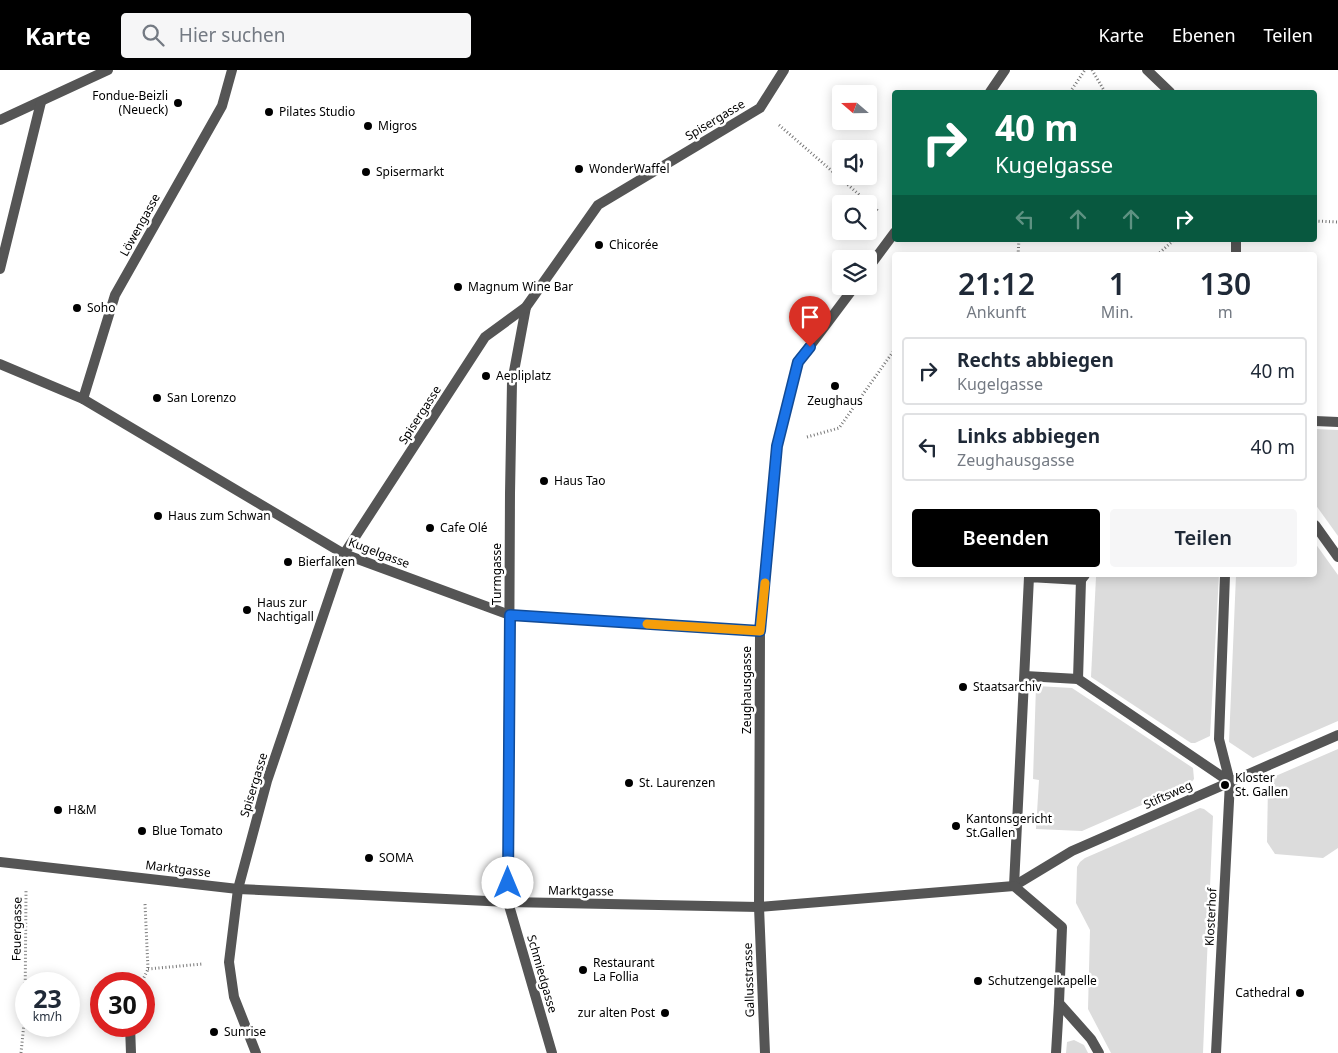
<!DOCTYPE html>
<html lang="de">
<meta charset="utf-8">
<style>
body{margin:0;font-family:"Noto Sans",sans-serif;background:#f6f6f7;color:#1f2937;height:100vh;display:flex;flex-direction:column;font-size:19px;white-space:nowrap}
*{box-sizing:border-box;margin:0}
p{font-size:16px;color:#747a83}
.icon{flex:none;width:28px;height:28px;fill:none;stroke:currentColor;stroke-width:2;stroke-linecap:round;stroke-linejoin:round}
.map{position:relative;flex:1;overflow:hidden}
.panel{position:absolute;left:892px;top:182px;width:425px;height:325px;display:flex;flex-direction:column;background:#fff;border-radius:5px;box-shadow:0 2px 12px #0003}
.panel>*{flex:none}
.guide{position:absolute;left:892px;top:20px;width:425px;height:152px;border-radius:5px;box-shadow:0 2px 12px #0003;background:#0b6e4f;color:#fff;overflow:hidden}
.needle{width:32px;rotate:290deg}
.fabs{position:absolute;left:832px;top:15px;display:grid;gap:10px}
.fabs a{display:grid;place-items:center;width:45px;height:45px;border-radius:5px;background:#fff;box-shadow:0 2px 12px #0003;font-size:25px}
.speed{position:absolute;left:15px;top:902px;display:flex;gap:10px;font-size:25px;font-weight:700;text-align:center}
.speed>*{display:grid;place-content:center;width:65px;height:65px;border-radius:50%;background:#fff;box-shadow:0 2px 12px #0003;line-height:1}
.speed small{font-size:12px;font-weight:400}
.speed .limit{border:8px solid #d22;background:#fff;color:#111}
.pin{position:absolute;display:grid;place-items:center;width:42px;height:42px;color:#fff;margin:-51px -21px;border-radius:50% 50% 50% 0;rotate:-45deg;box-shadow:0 0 5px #0007}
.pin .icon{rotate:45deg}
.me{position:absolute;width:55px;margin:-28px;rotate:0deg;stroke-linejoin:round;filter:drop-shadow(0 0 4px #0008)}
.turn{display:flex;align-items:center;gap:18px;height:105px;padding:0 20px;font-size:22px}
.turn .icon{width:65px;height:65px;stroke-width:2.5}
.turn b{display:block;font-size:35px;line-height:42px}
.lanes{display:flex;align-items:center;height:48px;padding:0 20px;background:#0003;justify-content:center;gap:25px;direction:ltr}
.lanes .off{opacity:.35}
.eta{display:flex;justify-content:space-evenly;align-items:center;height:85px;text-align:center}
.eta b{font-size:30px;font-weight:600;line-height:35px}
.cta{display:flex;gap:10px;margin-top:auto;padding:10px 20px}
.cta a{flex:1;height:58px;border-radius:5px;background:#000;color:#fff;font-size:20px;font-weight:600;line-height:58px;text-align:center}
.cta a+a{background:#f6f6f7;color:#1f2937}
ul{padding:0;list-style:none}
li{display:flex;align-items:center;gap:15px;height:68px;margin:0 10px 8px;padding:0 10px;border:2px solid #e0e1e3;border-radius:5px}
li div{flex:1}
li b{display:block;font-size:19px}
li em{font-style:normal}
header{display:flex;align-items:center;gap:30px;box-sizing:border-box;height:70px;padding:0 25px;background:#000;color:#fff}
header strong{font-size:24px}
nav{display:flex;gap:28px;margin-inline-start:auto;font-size:18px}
.search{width:350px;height:45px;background:#f6f6f7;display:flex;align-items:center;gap:12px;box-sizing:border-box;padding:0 18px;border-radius:5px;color:#747a83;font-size:19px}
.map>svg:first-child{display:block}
.green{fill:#dcdcdc}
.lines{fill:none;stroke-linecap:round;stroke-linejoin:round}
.path{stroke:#777;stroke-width:3;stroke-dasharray:1 2.5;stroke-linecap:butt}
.street{stroke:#555;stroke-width:10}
.route-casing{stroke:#114b97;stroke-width:12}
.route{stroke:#1a73e8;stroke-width:9}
.slow{stroke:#f59e0b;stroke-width:9}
.poi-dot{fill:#000;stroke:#fff;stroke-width:2}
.labels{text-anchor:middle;stroke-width:5;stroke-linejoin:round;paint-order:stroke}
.poi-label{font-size:12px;fill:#000;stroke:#fff;text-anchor:start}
.street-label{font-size:12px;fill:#000;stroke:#fff}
</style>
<header>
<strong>Karte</strong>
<div class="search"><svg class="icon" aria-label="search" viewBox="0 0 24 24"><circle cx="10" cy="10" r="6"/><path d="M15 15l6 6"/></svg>Hier suchen</div>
<nav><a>Karte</a><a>Ebenen</a><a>Teilen</a></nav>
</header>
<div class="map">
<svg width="1338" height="983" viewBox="0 0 1338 983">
<rect width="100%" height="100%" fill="#fff"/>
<g class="green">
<path d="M1315 359 1338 360V466L1315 434Z"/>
<path d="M1315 473 1338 505V651L1253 688 1229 672 1236 505H1315Z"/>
<path d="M1098 505H1219L1210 666 1195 673H1191L1091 607 1096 507Z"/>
<path d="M1036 616 1072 618 1193 698 1194 709 1190 714 1082 761 1036 759 1039 710 1033 709Z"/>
<path d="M1338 679V778L1323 788 1275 784 1267 772 1268 715 1271 708Z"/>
<path d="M1200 738 1204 739 1213 746 1203 983H1111L1088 939 1090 860 1076 833 1077 797 1080 792 1085 788Z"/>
<path d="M1074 970 1084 975 1088 983H1066L1067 972Z"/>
</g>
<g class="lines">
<g class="path">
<path d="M1092 0 1105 22"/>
<path d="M1070 22 1085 0"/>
<path d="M779 55 878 141"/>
<path d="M1315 151 1338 152"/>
<path d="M1018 185 1019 170"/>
<path d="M1157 185 1174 170"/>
<path d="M490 214 502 221"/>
<path d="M807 367 839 358 895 279"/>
<path d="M148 899 202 894"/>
<path d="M141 914 148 899 145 834"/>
<path d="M21 983 25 943 26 821"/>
</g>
<g class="street">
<path d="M1147 0 1170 22"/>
<path d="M990 22 1005 0"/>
<path d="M0 50 108 0"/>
<path d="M1236 185V170"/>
<path d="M869 197 895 162"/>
<path d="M0 199 41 32"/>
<path d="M526 237 512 312 510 423 508 832 552 983"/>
<path d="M0 294 83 329 344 484 510 545 760 561"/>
<path d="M83 329 115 225 222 36 232 0"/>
<path d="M1315 351 1338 352"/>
<path d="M1315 455 1338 487"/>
<path d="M1025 606 1078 609 1230 712"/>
<path d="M1078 609 1081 510"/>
<path d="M0 792 238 819 508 832 759 837 1014 816 1072 781 1338 665"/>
<path d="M1014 816 1029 507 1081 510 1085 505"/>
<path d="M1014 816 1062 857 1059 933 1091 969 1099 983"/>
<path d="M130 956 131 983"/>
<path d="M256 983 234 927 229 892 238 819 267 711 344 484 485 267 526 237 598 135 760 38 784 0"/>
<path d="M765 983 759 837 760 561 777 376 798 292 855 216"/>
<path d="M1056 983 1059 933"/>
<path d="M1216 983 1230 712 1219 669 1225 505"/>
</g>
</g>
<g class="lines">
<g class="route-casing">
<path id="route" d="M508 813 510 545 760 561 777 376 798 292 810 277"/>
</g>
<use href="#route" class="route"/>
<path class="slow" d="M647 554 760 561 765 513"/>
</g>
<g class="poi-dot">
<circle cx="178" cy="33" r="5"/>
<circle cx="269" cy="42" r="5"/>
<circle cx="368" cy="56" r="5"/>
<circle cx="579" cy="99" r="5"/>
<circle cx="366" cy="102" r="5"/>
<circle cx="599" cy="175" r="5"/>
<circle cx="458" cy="217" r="5"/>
<circle cx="77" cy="238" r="5"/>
<circle cx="486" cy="306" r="5"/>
<circle cx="835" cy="316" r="5"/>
<circle cx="157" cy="328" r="5"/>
<circle cx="544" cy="411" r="5"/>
<circle cx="158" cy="446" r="5"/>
<circle cx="430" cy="458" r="5"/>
<circle cx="288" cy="492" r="5"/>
<circle cx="247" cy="540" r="5"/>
<circle cx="963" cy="617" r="5"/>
<circle cx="629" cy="713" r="5"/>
<circle cx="1225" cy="715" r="5"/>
<circle cx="58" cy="740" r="5"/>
<circle cx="956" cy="756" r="5"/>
<circle cx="142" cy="761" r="5"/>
<circle cx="369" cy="788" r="5"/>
<circle cx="583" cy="900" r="5"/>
<circle cx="978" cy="911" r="5"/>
<circle cx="1300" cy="923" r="5"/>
<circle cx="665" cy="943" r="5"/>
<circle cx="214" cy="962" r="5"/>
</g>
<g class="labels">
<g class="poi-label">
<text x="168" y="30" text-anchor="end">Fondue-Beizli<tspan x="168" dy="14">(Neueck)</tspan></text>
<text x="279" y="46">Pilates Studio</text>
<text x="378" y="60">Migros</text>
<text x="589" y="103">WonderWaffel</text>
<text x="376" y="106">Spisermarkt</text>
<text x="609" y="179">Chicorée</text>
<text x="468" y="221">Magnum Wine Bar</text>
<text x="87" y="242">Soho</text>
<text x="496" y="310">Aepliplatz</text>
<text x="167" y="332">San Lorenzo</text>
<text x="835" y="335" text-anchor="middle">Zeughaus</text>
<text x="554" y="415">Haus Tao</text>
<text x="168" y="450">Haus zum Schwan</text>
<text x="440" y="462">Cafe Olé</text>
<text x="298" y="496">Bierfalken</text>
<text x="257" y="537">Haus zur<tspan x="257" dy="14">Nachtigall</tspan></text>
<text x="973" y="621">Staatsarchiv</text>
<text x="1235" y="712">Kloster<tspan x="1235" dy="14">St. Gallen</tspan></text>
<text x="639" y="717">St. Laurenzen</text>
<text x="68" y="744">H&amp;M</text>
<text x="966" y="753">Kantonsgericht<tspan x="966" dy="14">St.Gallen</tspan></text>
<text x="152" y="765">Blue Tomato</text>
<text x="379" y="792">SOMA</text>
<text x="593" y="897">Restaurant<tspan x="593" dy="14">La Follia</tspan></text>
<text x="988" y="915">Schutzengelkapelle</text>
<text x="1290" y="927" text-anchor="end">Cathedral</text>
<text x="655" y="947" text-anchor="end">zur alten Post</text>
<text x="224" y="966">Sunrise</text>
</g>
<g class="street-label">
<text transform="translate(715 50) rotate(-31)" y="4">Spisergasse</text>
<text transform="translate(140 155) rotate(-61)" y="4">Löwengasse</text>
<text transform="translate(420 345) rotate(-57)" y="4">Spisergasse</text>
<text transform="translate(379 483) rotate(21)" y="4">Kugelgasse</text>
<text transform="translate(497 504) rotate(-90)" y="4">Turmgasse</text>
<text transform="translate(747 620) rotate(-90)" y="4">Zeughausgasse</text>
<text transform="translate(254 715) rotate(-73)" y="4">Spisergasse</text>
<text transform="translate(1168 725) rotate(-24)" y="4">Stiftsweg</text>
<text transform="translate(178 799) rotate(7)" y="4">Marktgasse</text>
<text transform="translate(581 821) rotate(1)" y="4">Marktgasse</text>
<text transform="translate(1211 847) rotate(-87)" y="4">Klosterhof</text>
<text transform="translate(17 859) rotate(-89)" y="4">Feuergasse</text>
<text transform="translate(542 904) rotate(74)" y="4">Schmiedgasse</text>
<text transform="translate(749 910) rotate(-92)" y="4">Gallusstrasse</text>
</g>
</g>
</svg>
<div class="fabs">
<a><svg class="needle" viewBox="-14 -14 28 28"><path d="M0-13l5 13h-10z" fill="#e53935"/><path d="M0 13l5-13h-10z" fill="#747a83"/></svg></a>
<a><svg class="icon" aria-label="sound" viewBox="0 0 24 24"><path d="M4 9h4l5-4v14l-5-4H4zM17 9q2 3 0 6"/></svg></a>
<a><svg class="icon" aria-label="search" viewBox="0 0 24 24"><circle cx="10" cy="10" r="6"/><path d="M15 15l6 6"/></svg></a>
<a><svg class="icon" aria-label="layers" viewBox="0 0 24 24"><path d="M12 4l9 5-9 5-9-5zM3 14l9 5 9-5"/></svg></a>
</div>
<div class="speed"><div>23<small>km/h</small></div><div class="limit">30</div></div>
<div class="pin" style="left:810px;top:277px;background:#d93025"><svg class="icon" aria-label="arrive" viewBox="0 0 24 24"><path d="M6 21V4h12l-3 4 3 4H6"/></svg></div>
<svg class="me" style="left:508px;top:813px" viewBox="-20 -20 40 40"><circle r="19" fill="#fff"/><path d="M0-13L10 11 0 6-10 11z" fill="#1a73e8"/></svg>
<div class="guide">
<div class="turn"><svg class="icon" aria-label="right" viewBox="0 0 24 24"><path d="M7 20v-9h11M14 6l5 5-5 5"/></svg><div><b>40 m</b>Kugelgasse</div></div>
<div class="lanes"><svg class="icon off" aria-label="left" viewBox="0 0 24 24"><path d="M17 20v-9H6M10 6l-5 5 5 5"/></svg><svg class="icon off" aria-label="ahead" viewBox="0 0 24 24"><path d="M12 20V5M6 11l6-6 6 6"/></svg><svg class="icon off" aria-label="ahead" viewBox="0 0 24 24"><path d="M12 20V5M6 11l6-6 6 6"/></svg><svg class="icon" aria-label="right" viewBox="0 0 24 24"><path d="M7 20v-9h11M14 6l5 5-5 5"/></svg></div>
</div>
<section class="panel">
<div class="eta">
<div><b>21:12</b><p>Ankunft</p></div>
<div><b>1</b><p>Min.</p></div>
<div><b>130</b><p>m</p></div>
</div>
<ul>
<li><svg class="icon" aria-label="right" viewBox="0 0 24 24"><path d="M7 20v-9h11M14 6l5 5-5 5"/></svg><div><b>Rechts abbiegen</b><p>Kugelgasse</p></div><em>40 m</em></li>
<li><svg class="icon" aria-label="left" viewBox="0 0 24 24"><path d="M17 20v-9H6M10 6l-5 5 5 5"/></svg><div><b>Links abbiegen</b><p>Zeughausgasse</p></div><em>40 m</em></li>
</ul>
<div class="cta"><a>Beenden</a><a>Teilen</a></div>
</section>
</div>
